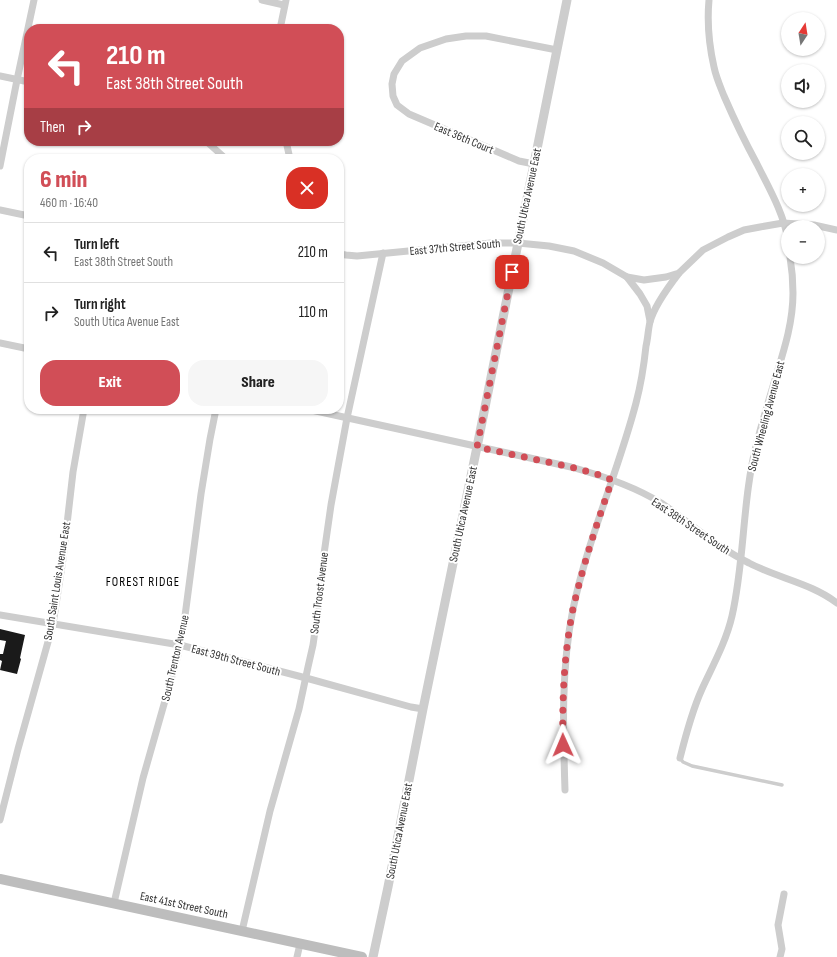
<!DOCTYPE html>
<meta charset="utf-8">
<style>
body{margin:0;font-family:"Sofia Sans Condensed",sans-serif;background:#f6f6f6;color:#222;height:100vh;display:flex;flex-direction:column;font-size:15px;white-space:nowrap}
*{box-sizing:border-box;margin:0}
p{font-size:13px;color:#767676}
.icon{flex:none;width:22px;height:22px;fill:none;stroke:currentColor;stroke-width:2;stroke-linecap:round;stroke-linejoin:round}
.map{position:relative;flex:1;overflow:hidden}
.panel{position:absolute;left:24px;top:154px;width:320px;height:260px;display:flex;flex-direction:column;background:#fff;border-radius:16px;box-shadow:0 1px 3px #0004}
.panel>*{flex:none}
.banner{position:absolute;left:24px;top:24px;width:320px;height:122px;border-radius:16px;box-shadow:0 1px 3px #0004;background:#d14e57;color:#fff;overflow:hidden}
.needle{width:26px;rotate:12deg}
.controls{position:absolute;left:781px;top:12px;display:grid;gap:8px}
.controls a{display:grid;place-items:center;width:44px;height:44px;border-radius:50%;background:#fff;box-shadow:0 1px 3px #0004;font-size:20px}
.pin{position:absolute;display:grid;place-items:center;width:34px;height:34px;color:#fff;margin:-17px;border-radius:8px;box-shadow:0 2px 6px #0006}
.me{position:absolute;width:44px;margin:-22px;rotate:359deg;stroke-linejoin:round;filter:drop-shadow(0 0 3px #0008)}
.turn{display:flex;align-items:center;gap:14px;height:84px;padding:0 16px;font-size:18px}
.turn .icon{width:52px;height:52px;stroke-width:2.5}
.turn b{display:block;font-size:28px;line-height:34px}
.then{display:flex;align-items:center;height:38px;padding:0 16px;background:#0003;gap:8px;font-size:15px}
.round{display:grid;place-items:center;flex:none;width:42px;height:42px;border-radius:16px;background:#f6f6f6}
.overview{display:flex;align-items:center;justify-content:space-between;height:68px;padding:0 16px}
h1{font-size:24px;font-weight:800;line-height:30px;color:#d14e57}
.primary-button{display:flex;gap:8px;margin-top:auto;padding:8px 16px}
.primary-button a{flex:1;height:46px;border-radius:16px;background:#d14e57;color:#fff;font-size:16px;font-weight:800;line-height:46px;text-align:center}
.primary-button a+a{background:#f6f6f6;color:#222}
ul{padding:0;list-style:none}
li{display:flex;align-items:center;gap:12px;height:60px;padding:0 16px;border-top:1px solid #e0e0e0}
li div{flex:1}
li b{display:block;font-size:15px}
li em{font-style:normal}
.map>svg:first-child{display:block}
.building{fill:#1a1a1a}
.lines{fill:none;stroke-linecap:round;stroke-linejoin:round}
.service{stroke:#cdcdcd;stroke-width:3.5}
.minor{stroke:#cdcdcd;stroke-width:7}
.tertiary{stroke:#cdcdcd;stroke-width:9}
.secondary{stroke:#bdbdbd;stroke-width:10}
.route{stroke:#d14e57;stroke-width:7;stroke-dasharray:0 12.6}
.labels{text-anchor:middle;stroke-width:4;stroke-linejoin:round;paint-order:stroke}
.street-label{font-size:12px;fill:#333;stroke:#fff}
.neighbourhood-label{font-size:13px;letter-spacing:1px;fill:#000;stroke:#fff}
</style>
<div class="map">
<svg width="837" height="957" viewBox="0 0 837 957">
<rect width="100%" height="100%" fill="#fff"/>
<path class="building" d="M0 629 25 635 20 658 21 659 17 674 0 670 2 661 0 660V654H3L6 641 0 640Z"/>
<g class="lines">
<path class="service" d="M680 758 683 762 692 766 782 785"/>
<g class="minor">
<path d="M262 0 284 5"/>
<path d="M709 0C707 22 709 45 714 67 716 77 720 86 724 96 734 119 745 142 757 164 769 188 784 214 788 240"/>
<path d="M280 29 286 0"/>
<path d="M0 76 29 82"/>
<path d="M206 141 226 159"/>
<path d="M286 141 290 159"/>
<path d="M534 164 519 161 409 114 397 105 393 96 392 84 394 74 402 61 420 48 446 39 466 36H486L557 50"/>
<path d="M0 166 17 80 34 0"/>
<path d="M0 210 29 216"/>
<path d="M339 254 346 255 357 256 491 243H518L549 246 574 251 603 263 627 277 644 280 666 277 679 273 703 250 728 237 744 230 760 227 783 223 814 225 837 230"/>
<path d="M627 277 640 294 647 306 650 321"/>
<path d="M0 343 29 349"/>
<path d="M307 409 571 467C600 475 634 486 661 503 690 523 717 547 749 563 777 578 811 583 837 603"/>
<path d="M0 615 180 645 306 678 411 707 423 709"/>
<path d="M680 758C686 734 692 711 702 689 713 665 726 642 732 616 745 559 742 499 757 442 763 419 770 396 777 373 785 347 793 321 793 293 793 281 792 269 790 257"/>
<path d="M565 790C563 730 561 668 573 609 588 538 618 472 636 403 641 384 644 365 646 346 648 338 648 330 650 322 654 306 669 286 679 273"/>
<path d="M0 820 18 749 53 624 63 559 73 472 84 409"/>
<path d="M114 903 143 778 178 655 185 616 201 494 210 439 216 409"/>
<path d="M242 931 270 811 299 709 308 667 313 645 320 596 324 554 331 505 347 418 383 253"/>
<path d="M297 957 300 944"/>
<path d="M780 957 782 949 778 925 784 894"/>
</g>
<path class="tertiary" d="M373 957 388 887 423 709 477 447 567 0"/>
<path class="secondary" d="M0 879 362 957"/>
</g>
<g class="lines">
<path class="route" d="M512 272 477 447 571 467 600 475 612 480C597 523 583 565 573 609 564 653 562 700 563 745"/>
</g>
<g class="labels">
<g class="street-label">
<text transform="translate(464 138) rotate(23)" y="4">East 36th Court</text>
<text transform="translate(527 196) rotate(-78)" y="4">South Utica Avenue East</text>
<text transform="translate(455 247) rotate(-5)" y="4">East 37th Street South</text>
<text transform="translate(766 416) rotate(-75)" y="4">South Wheeling Avenue East</text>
<text transform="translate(463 514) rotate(-78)" y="4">South Utica Avenue East</text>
<text transform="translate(691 526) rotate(34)" y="4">East 38th Street South</text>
<text transform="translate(57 581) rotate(-81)" y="4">South Saint Louis Avenue East</text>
<text transform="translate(319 593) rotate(-83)" y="4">South Troost Avenue</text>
<text transform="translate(175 658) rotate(-77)" y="4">South Trenton Avenue</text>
<text transform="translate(236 660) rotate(15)" y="4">East 39th Street South</text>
<text transform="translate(399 831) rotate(-79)" y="4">South Utica Avenue East</text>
<text transform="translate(184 905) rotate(12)" y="4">East 41st Street South</text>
</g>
<g class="neighbourhood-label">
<text x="143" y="586">FOREST RIDGE</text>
</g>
</g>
</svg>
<div class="controls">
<a><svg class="needle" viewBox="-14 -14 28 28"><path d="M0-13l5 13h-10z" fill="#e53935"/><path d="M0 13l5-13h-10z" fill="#767676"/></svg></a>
<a><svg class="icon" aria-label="sound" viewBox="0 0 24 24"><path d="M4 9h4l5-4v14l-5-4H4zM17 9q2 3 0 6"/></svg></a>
<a><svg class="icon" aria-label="search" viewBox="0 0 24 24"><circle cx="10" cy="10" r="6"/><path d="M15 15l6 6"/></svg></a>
<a>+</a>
<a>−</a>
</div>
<div class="pin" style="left:512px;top:272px;background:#d93025"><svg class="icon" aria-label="arrive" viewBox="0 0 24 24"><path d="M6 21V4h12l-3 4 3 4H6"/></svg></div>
<svg class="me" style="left:563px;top:745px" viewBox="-20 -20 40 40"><path d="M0-17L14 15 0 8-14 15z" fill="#d14e57" stroke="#fff" stroke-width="4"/></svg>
<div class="banner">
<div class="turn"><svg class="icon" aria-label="left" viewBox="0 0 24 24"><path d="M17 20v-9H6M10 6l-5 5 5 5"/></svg><div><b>210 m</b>East 38th Street South</div></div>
<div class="then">Then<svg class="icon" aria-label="right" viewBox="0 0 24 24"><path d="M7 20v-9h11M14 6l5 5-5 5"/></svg></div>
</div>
<section class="panel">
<div class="overview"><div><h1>6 min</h1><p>460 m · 16:40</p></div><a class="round" style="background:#d93025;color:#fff"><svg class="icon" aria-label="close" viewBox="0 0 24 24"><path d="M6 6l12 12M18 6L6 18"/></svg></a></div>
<ul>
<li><svg class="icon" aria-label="left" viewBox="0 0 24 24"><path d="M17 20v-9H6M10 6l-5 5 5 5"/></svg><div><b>Turn left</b><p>East 38th Street South</p></div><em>210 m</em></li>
<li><svg class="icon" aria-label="right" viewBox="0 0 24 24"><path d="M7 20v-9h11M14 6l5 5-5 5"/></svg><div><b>Turn right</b><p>South Utica Avenue East</p></div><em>110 m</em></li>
</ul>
<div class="primary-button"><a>Exit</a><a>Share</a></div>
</section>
</div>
